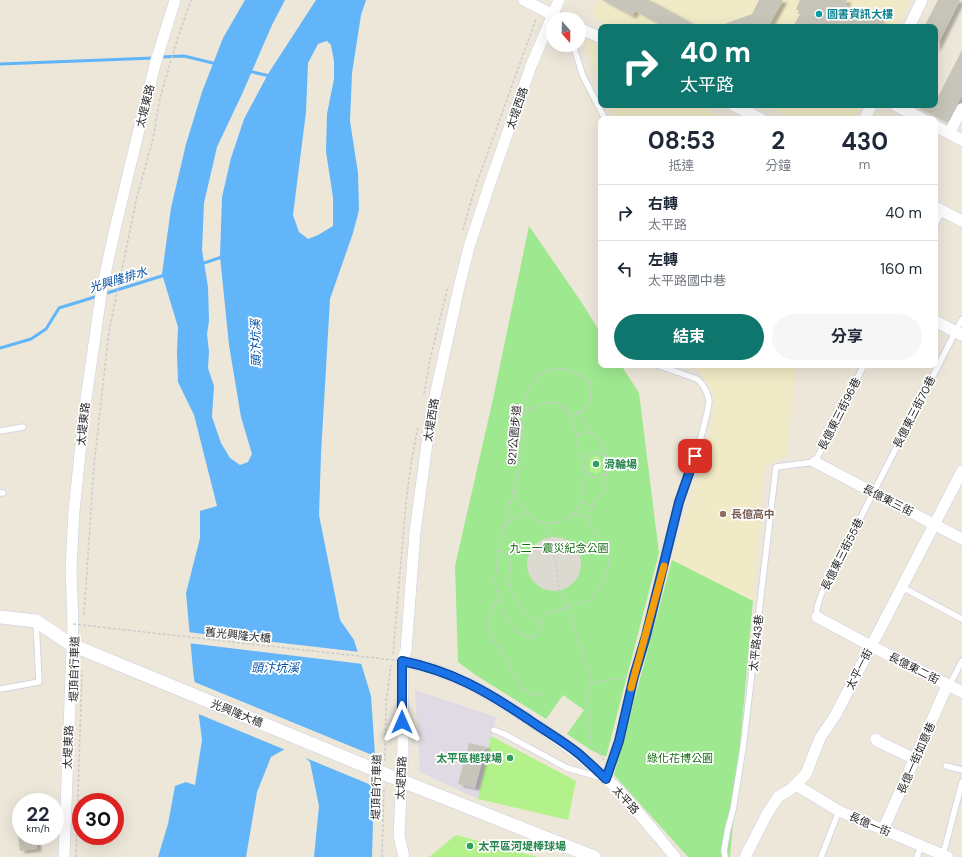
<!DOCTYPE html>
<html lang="zh-TW">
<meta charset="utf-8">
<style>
body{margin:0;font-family:"DM Sans","Noto Sans TC",sans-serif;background:#f6f6f7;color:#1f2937;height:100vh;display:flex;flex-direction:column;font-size:15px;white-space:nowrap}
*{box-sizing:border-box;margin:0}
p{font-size:13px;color:#747a83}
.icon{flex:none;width:22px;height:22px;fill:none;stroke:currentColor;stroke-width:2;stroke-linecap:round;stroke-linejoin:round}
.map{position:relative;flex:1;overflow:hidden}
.details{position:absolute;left:598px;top:116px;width:340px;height:252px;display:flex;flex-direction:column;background:#fff;border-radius:8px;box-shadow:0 4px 16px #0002}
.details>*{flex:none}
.banner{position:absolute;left:598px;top:24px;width:340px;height:84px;border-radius:8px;box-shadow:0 4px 16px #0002;background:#0f766e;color:#fff;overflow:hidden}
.needle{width:26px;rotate:160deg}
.fabs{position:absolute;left:546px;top:12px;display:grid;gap:8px}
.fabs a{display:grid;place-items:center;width:40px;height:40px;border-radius:50%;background:#fff;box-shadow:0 4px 16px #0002;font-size:20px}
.speed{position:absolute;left:12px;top:793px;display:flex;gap:8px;font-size:20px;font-weight:700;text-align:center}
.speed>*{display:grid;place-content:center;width:52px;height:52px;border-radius:50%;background:#fff;box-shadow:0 4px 16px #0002;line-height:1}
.speed small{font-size:10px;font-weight:400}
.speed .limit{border:6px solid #d22;background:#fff;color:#111}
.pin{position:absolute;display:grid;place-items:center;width:34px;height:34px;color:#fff;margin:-17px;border-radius:8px;box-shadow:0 2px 6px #0006}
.me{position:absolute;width:44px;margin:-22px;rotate:0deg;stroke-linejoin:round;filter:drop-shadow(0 0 3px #0008)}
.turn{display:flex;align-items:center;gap:14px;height:84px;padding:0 16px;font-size:18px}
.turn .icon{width:52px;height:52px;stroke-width:2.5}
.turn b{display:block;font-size:28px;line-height:34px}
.eta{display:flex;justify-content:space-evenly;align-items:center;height:68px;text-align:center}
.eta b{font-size:24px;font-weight:700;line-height:28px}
.button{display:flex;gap:8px;margin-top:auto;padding:8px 16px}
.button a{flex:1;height:46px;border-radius:24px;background:#0f766e;color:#fff;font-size:16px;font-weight:700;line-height:46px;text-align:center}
.button a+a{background:#f6f6f7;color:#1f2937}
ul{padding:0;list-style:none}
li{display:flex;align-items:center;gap:12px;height:56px;padding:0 16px;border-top:1px solid #e0e1e3}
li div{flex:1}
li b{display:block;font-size:15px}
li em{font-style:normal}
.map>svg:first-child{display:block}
.industrial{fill:#dfdae4}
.education{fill:#f0eac6}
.green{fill:#9ee890}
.pitch{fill:#b3f18a}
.plaza{fill:#dcdad0}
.water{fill:#62b5f8;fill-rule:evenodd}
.pier{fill:#ece7d9}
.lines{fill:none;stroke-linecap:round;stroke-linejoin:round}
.stream{stroke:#62b5f8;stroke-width:3}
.building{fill:#c7c4b9;filter:url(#shadow)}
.service-casing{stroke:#cecee3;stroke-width:7}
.minor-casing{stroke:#cecee3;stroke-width:12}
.tertiary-casing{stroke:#cecee3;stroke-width:14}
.path{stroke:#cbcbcb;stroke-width:1.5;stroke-dasharray:3 2;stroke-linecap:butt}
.service{stroke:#fff;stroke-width:5.5}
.minor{stroke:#fff;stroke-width:11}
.tertiary{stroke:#fff;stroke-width:13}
.tertiary-bridge-casing{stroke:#cecee3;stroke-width:14;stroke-linecap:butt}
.path-bridge{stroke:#cbcbcb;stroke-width:1.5;stroke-dasharray:3 2;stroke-linecap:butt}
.tertiary-bridge{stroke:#fff;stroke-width:13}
.route-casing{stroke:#114b97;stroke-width:10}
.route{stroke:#1a73e8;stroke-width:7}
.slow{stroke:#f59e0b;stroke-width:7}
.culture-dot{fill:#0f9aa8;stroke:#fff;stroke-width:1.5}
.leisure-dot{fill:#2e9e5b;stroke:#fff;stroke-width:1.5}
.education-dot{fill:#8d6e63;stroke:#fff;stroke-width:1.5}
.labels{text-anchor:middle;stroke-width:3.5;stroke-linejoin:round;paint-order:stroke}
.culture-label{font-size:11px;font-weight:bold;fill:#0d838f;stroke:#fff;text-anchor:start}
.street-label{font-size:11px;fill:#282828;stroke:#fff}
.leisure-label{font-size:11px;font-weight:bold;fill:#27864d;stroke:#fff;text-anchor:start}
.education-label{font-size:11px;font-weight:bold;fill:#785e54;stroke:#fff;text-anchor:start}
.park-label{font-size:11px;fill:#166b13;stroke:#fff}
.water-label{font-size:12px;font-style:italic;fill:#024fa3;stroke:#fff}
</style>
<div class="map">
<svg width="962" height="857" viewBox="0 0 962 857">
<defs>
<filter id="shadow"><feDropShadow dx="4.5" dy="2.5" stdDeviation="1" flood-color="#0004"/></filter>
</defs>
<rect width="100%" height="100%" fill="#ece7d9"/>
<path class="industrial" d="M415 690 496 717 478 799 420 772Z"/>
<g class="education">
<path d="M598 0H910L897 27H613L592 16Z"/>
<path d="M583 37 601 48V90Z"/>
<path d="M607 105H700L724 119H615Z"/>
<path d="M765 105H861L854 119H793Z"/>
<path d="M688 365H796L787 455 764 467 753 601 672 560 706 451 715 399 699 371Z"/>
</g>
<g class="green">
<path d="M529 226 582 303 601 334V365H621L639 393 659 553 606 757 591 750 567 734 584 710 563 695 546 719 477 676 458 662 455 566 493 399Z"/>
<path d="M672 560 753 601 730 857H688L614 775Z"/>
</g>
<g class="pitch">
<path d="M596 456 600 458 602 465 601 471 596 474 590 471C589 466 589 460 592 457Z"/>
<path d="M491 736 576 781 568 820 478 799Z"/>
<path d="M456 835 538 857H429Z"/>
</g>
<circle class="plaza" cx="554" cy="564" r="27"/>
<path class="water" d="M245 0H285L272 25 243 92 217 147 204 203 202 250 208 287 209 321 207 334 209 352 208 368 214 386 212 417 221 443 230 458 240 465 248 462 252 454 241 417 229 345 220 256 222 197 231 158 244 119 268 74 316 0H366L361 15 352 73 350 121 358 173 359 210 353 233 330 299 321 454 319 515 340 620 354 640 371 696 375 755 372 857H314L319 806 310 762 296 748 285 749 271 757 257 792 246 857H158L168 824 175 786 186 782 195 785 202 740 193 670 186 593 200 538V511L217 506 194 415 178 382 177 352 178 327 162 274 171 208 186 144 202 92 223 38ZM327 41 331 45 334 61V79L327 114 326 152 333 197V226L318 235 308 239 299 232 293 215 306 112 308 63 318 44Z"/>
<g class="pier">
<path d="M187 632 360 652 363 664 188 643Z"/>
<path d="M192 681 377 757 376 787 301 756 295 750 288 751 196 713Z"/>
</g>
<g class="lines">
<g class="stream">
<path d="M160 57 184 56 217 64"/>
<path d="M0 64 154 58"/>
<path d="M248 71 270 76"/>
<path d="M201 264 222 257"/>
<path d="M104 294 165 275"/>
<path d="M0 348 31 339 46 329 59 308 98 296"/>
</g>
</g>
<g class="building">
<path d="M602 0H649L699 27H665L635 11 632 16Z"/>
<path d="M759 0H783L768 27H719V26L752 14Z"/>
<path d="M800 0H847L845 4 864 13 867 9 880 16 878 20 892 27H793L800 14 797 13 799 11 796 9Z"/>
<path d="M938 0H960L935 50V27H924Z"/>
<path d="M962 50V96L947 122 913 105H935V98L937 99Z"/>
<path d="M469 743 486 747 475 788 458 784Z"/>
<path d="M18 836H36L37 849 20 851Z"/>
</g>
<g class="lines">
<g class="service-casing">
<g id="service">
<path d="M573 45 583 76 605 119"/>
<path d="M935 225 942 211"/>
<path d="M0 431 23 427"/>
<path d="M0 493H3"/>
<path d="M902 587 962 619"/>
<path d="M817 617V608L821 595 962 319"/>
<path d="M948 685 951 682 962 661"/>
<path d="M0 689 39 682 36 622"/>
<path d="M494 730 504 734 567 768 606 779 619 741 634 676 646 636 679 502 700 441 708 409 709 401 707 393 703 385 697 379 657 365"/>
<path d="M946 766 962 770"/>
<path d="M943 855 962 782"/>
<path d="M725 857 724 851 728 828 733 810 743 748 776 467 815 462 864 365"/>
<path d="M821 857 839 811"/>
<path d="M917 857 921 846"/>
</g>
</g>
<g class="minor-casing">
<g id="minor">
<path d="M524 0 561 19"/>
<path d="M909 27 922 0"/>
<path d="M579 28 601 38"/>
<path d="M733 105 761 119"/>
<path d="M895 105 922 119"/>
<path d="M865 119 871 105"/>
<path d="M935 126 962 140"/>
<path d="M949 133 962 109"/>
<path d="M935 207 962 221"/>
<path d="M935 321 962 335"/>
<path d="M815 462 962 539"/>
<path d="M817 617 871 646 962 692"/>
<path d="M402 661C453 671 485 691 528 719 558 739 588 760 614 786 636 808 655 833 675 857"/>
<path d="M876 739 877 741 915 759"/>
<path d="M796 785 839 811 948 857"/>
<path d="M883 830 947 686"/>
<path d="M64 857 73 624 71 568 74 511 85 406 102 288 115 229 142 117 156 61 175 0"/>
<path d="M404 857 399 836 403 750 402 661 406 650 415 532 431 414 459 287 469 247 489 186 531 66 559 0"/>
<path d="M745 857 767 814 778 797 791 789 806 774 820 738 835 716 962 471"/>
</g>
</g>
<g class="tertiary-casing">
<g id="tertiary">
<path d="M0 617 36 621 72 645"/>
<path d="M402 781 594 857"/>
</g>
</g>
<g class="path">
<path d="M463 230 474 191 536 19"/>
<path d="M562 368C575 371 581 376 590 384L591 401 580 413 590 432 601 443 606 454 607 469 604 490 595 502 589 513 590 523 606 548 609 562 606 575 601 586 588 601 545 614 540 623V631L534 638 524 636 514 630 506 620 503 607 497 594 495 580 499 548 521 460 524 404 529 389 533 382 548 370Z"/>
<path d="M424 394 430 359 448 286"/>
<path d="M523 416C530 407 545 400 557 403 561 405 566 410 569 413"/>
<path d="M576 435 569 413H580"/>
<path d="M607 474 593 478 589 475 586 468 583 466 591 452 598 453 607 461"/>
<path d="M514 490 522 507 532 518 547 524"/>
<path d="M581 502 584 473 576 435 590 432"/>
<path d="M573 514 562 521 547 524 548 538 553 551 556 564 559 591 567 606 592 683"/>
<path d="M589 518 573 514 581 502 592 506"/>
<path d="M505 526 516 516 526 513"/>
<path d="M499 549 509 556C510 562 511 567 510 572 510 575 508 579 508 582 509 598 527 616 540 623"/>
<path d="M499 600C489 611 487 620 490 634L525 691 535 695 545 693"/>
<path d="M84 615 94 465 109 331 137 197 153 139 160 98 178 37 191 0"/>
<path d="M393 654 406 502 412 457 418 427"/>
<path d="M604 760 591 742 588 712 586 703V691L592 683 626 677"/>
<path d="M385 761 386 703 391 665"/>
<path d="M76 857 82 671"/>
<path d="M382 857 384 787"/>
</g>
<use href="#service" class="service"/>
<use href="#minor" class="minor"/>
<use href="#tertiary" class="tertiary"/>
<g class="tertiary-bridge-casing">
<path id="tertiary-bridge" d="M72 645 402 781"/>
</g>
<path class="path-bridge" d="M73 624 402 661"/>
<use href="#tertiary-bridge" class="tertiary-bridge"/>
</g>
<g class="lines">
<g class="route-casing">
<path id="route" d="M402 722V661C452 671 486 691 528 719 545 731 563 741 579 754 588 762 597 770 606 779L619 741 634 676 646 636 679 502 695 456"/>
</g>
<use href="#route" class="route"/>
<path class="slow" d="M631 688 664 566"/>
</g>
<circle class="culture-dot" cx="819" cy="14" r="4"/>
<g class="leisure-dot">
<circle cx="596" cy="464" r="4"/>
<circle cx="510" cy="758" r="4"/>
<circle cx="470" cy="846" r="4"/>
</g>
<circle class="education-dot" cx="723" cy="514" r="4"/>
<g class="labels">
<g class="culture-label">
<text x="827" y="18">圖書資訊大樓</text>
</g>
<g class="street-label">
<text transform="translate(145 106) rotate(-76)" y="4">太堤東路</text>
<text transform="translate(517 108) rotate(-71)" y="4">太堤西路</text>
<text transform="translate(914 412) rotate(-63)" y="4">長億東三街70巷</text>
<text transform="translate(839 414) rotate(-63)" y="4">長億東三街96巷</text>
<text transform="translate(431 420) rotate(-81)" y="4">太堤西路</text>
<text transform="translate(83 424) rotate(-84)" y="4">太堤東路</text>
<text transform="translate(514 435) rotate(-85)" y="4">921公園步道</text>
<text transform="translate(888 500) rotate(27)" y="4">長億東三街</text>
<text transform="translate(842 554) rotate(-63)" y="4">長億東三街55巷</text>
<text transform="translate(238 635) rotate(6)" y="4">舊光興隆大橋</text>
<text transform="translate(756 643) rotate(-84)" y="4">太平路43巷</text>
<text transform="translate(914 668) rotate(27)" y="4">長億東二街</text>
<text transform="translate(74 669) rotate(-89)" y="4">堤頂自行車道</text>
<text transform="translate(859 669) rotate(-63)" y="4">太平一街</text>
<text transform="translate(237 713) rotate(22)" y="4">光興隆大橋</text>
<text transform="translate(68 747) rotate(-88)" y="4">太堤東路</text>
<text transform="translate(916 758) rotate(-66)" y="4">長億一街如意巷</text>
<text transform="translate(401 778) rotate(-87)" y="4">太堤西路</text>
<text transform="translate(376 787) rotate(-89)" y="4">堤頂自行車道</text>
<text transform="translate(626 800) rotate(48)" y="4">太平路</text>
<text transform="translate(870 824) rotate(23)" y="4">長億一街</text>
</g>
<g class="leisure-label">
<text x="604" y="468">滑輪場</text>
<text x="502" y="762" text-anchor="end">太平區槌球場</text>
<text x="478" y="850">太平區河堤棒球場</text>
</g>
<g class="education-label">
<text x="731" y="518">長億高中</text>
</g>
<g class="park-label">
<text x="559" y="552">九二一震災紀念公園</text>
<text x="680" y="762">綠化花博公園</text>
</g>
<g class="water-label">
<text transform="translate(118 280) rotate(-17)" y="4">光興隆排水</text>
<text transform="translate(256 343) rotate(-91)" y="4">頭汴坑溪</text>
<text x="275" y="672">頭汴坑溪</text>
</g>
</g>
</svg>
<div class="fabs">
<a><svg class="needle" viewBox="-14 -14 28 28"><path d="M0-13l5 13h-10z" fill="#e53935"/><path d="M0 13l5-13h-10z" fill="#747a83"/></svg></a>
</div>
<div class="speed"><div>22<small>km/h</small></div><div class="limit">30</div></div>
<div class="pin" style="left:695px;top:456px;background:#d93025"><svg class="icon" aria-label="arrive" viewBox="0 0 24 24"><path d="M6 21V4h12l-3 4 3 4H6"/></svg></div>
<svg class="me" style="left:402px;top:722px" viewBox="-20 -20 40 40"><path d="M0-17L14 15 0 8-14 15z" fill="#1a73e8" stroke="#fff" stroke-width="4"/></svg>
<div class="banner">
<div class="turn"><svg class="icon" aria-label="right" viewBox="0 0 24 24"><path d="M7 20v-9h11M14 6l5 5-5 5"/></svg><div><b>40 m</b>太平路</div></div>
</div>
<section class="details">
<div class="eta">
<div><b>08:53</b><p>抵達</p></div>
<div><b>2</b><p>分鐘</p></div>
<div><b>430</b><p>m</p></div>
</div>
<ul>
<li><svg class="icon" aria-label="right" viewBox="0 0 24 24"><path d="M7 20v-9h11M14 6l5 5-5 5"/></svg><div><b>右轉</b><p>太平路</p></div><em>40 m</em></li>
<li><svg class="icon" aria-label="left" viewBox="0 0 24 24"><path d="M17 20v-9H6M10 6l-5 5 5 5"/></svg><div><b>左轉</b><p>太平路國中巷</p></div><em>160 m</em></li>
</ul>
<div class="button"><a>結束</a><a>分享</a></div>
</section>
</div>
